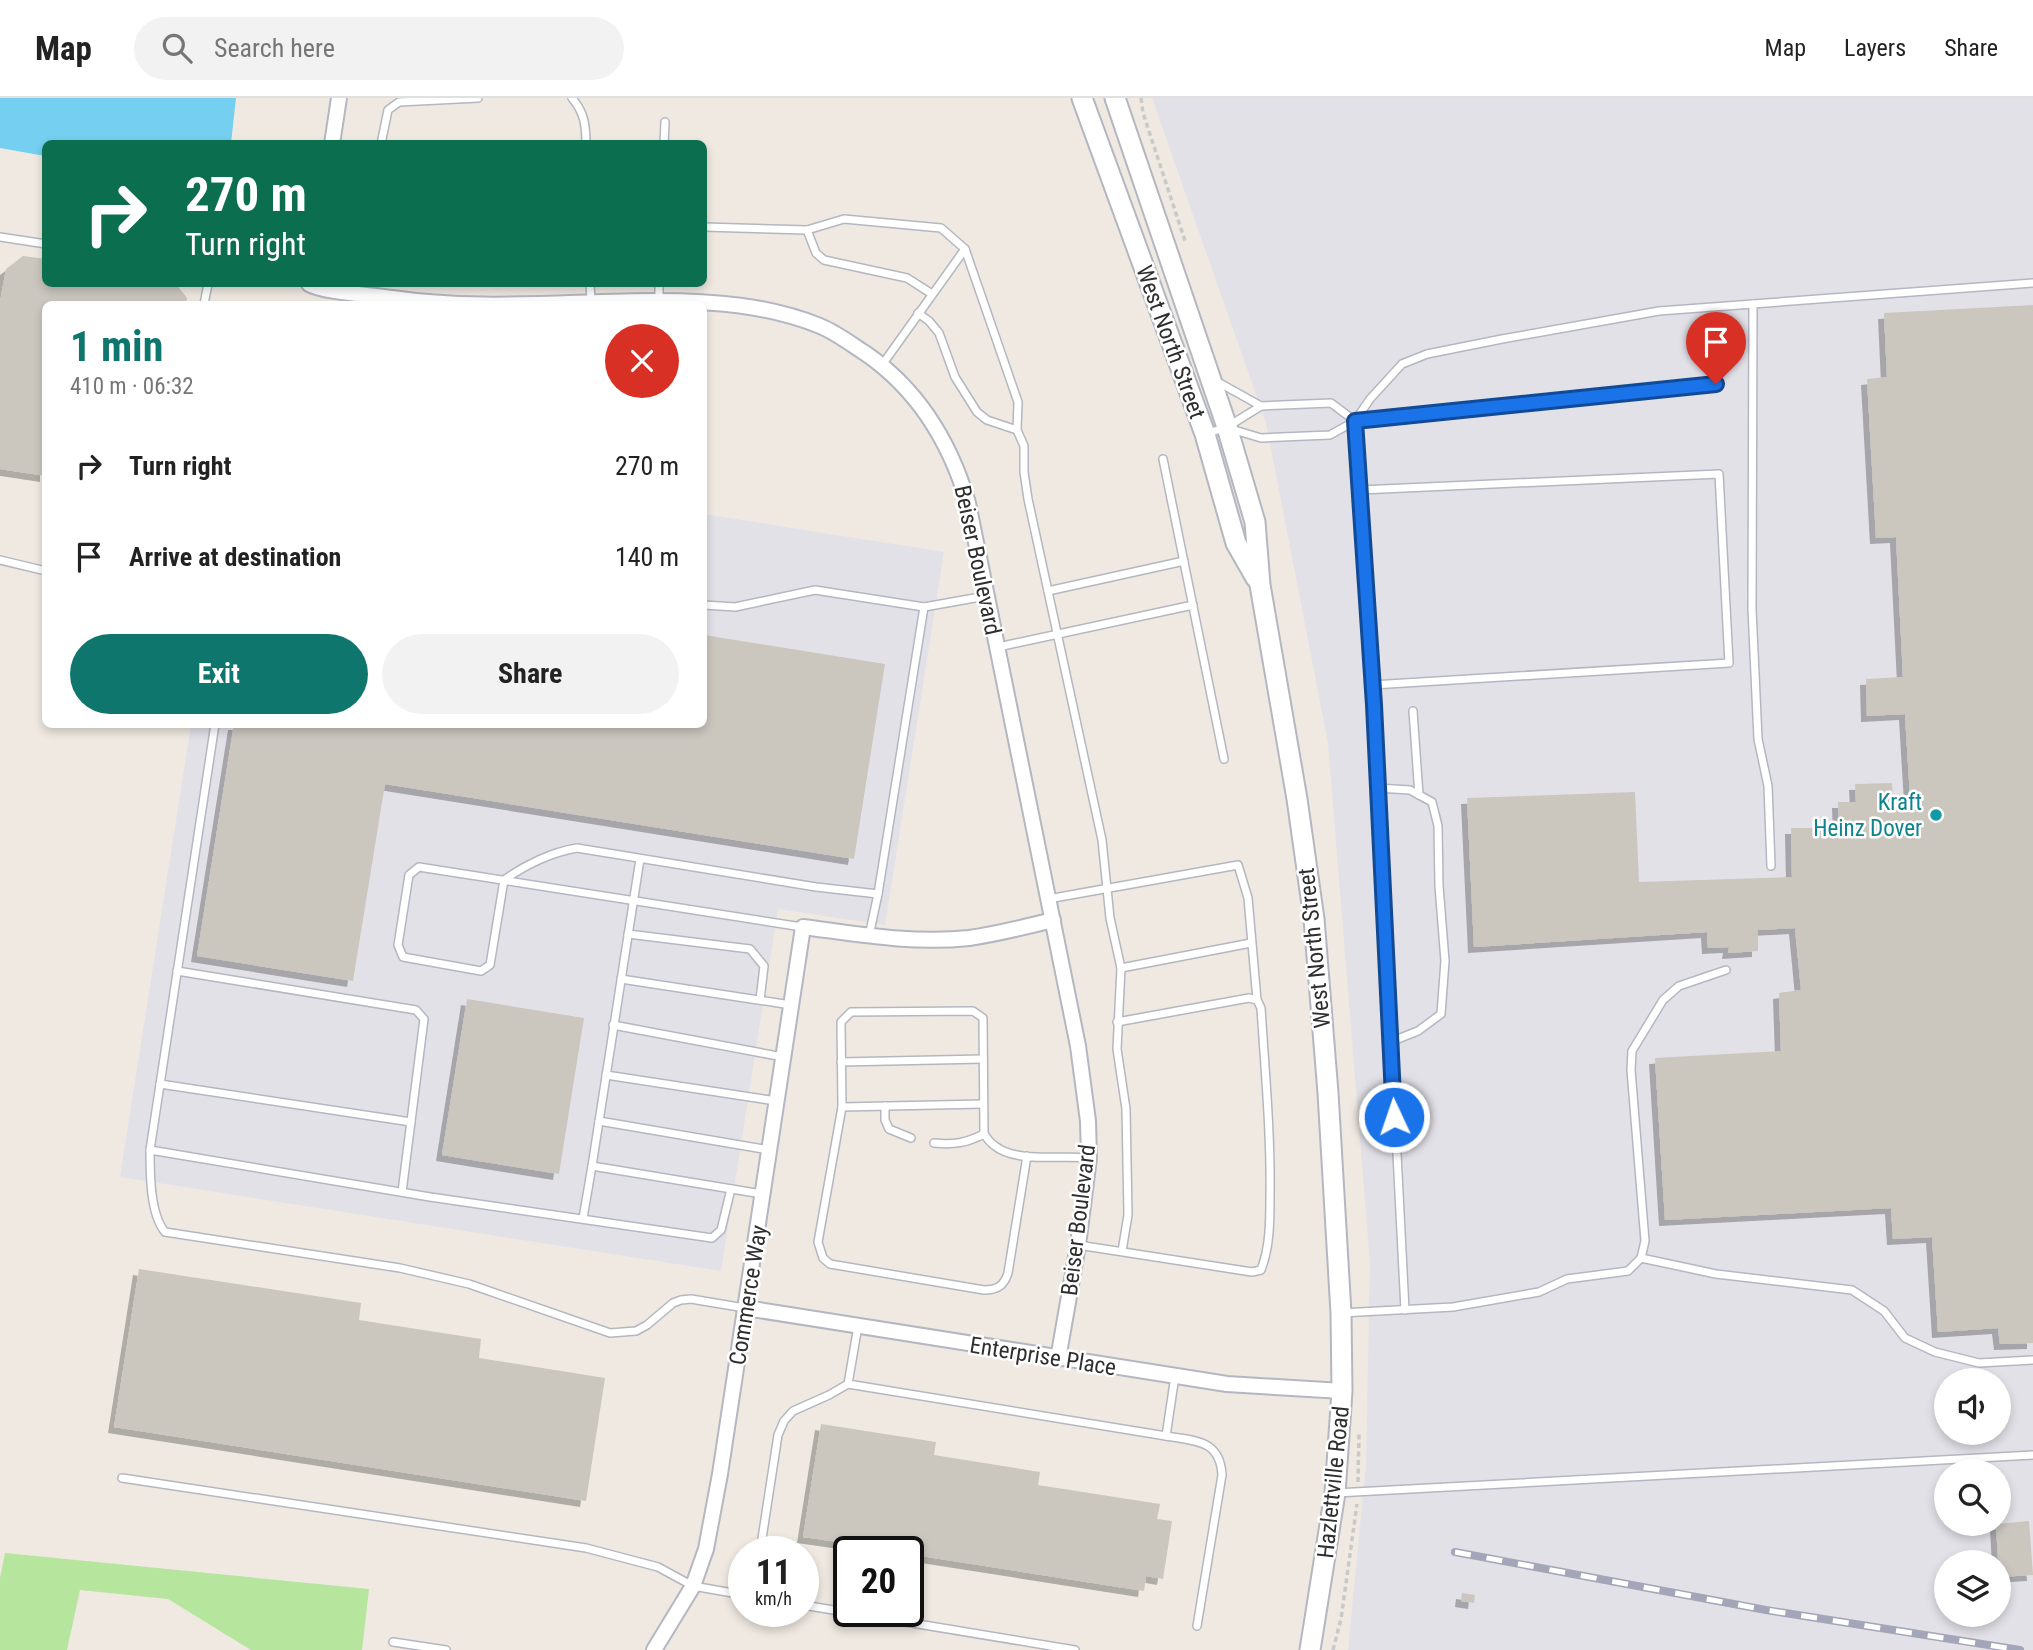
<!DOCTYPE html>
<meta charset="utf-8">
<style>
body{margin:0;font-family:"Roboto Condensed",sans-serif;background:#f2f2f2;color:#222;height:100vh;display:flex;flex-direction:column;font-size:26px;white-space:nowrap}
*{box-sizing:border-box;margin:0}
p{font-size:23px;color:#767676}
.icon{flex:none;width:38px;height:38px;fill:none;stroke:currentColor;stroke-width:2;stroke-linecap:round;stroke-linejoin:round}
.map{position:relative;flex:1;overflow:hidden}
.sheet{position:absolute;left:42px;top:203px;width:665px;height:427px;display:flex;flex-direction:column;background:#fff;border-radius:10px;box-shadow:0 4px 10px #0003}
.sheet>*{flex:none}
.top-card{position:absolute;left:42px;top:42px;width:665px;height:147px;border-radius:10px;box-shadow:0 4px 10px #0003;background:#0b6e4f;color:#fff;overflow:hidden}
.controls{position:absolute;left:1934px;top:1270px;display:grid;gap:14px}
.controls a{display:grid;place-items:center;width:77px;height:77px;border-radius:50%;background:#fff;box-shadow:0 4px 10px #0003;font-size:35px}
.speed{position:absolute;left:728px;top:1438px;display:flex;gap:14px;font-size:35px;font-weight:700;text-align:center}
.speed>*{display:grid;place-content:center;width:91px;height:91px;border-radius:50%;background:#fff;box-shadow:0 4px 10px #0003;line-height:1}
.speed small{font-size:18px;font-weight:400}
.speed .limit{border:4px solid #111;border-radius:10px;background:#fff;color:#111}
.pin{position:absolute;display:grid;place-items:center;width:60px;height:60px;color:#fff;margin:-72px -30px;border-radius:50% 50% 50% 0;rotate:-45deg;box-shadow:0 0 7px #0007}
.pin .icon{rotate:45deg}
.me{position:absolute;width:77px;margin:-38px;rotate:357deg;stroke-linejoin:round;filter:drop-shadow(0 0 5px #0008)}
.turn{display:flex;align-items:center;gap:24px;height:147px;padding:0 28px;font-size:32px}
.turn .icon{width:91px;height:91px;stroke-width:2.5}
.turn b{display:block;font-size:49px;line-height:60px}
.round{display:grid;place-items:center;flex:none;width:74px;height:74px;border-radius:37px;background:#f2f2f2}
.headline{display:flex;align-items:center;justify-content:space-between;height:119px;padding:0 28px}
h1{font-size:42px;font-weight:700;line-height:52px;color:#0f766e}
.cta{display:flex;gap:14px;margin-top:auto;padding:14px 28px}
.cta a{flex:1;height:80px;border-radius:42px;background:#0f766e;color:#fff;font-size:28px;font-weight:700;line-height:80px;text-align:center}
.cta a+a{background:#f2f2f2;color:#222}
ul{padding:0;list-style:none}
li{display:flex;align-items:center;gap:21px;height:91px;padding:0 28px}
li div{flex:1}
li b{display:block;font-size:26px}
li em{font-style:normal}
header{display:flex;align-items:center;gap:42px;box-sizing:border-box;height:98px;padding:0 35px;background:#fff;border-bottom:2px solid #e0e0e0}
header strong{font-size:33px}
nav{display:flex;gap:38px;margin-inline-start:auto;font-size:24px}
.search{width:490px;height:63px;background:#f2f2f2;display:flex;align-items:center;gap:18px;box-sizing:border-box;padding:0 24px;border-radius:38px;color:#767676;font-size:26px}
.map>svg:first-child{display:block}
.industrial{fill:#e3e1e8;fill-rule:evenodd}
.green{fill:#b6e59e}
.water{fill:#75cff0}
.building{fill:#cbc7bf;filter:url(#shadow)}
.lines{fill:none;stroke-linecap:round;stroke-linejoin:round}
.service-casing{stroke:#b4b7c1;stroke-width:10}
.minor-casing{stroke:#b4b7c1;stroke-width:18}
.secondary-casing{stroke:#b4b7c1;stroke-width:23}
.path{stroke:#c9c9c9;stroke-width:3.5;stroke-dasharray:5 3.5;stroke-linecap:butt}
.service{stroke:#fff;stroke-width:7}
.minor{stroke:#fff;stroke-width:14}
.secondary{stroke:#fff;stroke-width:19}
.rail-casing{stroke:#a3a6b8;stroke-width:8}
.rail{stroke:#fff;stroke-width:5;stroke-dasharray:16;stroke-linecap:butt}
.route-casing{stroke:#114b97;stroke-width:18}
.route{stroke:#1a73e8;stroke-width:12}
.culture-dot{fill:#0f9aa8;stroke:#fff;stroke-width:2.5}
.labels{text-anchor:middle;stroke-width:5;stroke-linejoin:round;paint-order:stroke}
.street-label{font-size:23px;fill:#2e2e2e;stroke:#fff}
.culture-label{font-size:23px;fill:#0d838f;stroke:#fff;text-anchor:end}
</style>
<header>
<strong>Map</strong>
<div class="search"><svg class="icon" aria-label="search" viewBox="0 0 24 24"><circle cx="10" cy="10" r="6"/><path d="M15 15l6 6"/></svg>Search here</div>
<nav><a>Map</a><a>Layers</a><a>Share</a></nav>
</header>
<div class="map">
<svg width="2033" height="1552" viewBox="0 0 2033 1552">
<defs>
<filter id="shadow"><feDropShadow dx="-6" dy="6" stdDeviation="0" flood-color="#0004"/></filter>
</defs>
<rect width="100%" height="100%" fill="#efe9e1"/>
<g class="industrial">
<path d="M1152 0H2033V1552H1348L1366 1367 1370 1165 1328 645 1266 325ZM1946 1283H1998V1335H1946ZM1946 1374H1998V1426H1946ZM1946 1465H1998V1517H1946Z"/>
<path d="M704 416 944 454 885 827 778 811 721 1173 120 1079 191 627 704 626Z"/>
</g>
<path class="green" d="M5 1455 369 1491 362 1552H251L168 1501 80 1492 67 1552H0V1480Z"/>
<path class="water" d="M0 0H236L231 45 46 46 45 58 0 50Z"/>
<g class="building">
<path d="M23 158 46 161V186H176L187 200 186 206H46V378L0 371V204L6 171Z"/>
<path d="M2033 207V1245L2000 1246 1998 1230 1938 1234 1932 1139 1893 1141 1891 1110 1665 1122 1655 960 1781 953 1779 895 1801 892 1795 830 1758 832V853L1728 855 1729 849 1708 850 1707 834 1474 849 1467 700 1635 694 1639 784 1792 779 1791 730H1839L1838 704H1856L1855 686 1892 685 1893 700 1910 699 1905 616 1867 618 1866 581 1903 579 1896 439 1876 440 1867 281 1887 279 1884 215Z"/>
<path d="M704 537 885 566 854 761 385 686 353 883 197 858 234 626H704Z"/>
<path d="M467 901 584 920 559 1076 442 1057Z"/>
<path d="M139 1171 361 1205 359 1222 481 1241 479 1260 605 1280 586 1403 114 1329Z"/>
<path d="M821 1326 936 1344 934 1357 1040 1374 1038 1387 1160 1406 1157 1421 1172 1423 1163 1481 1146 1478 1144 1493 908 1456V1454L803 1439Z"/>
<path d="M2029 1423 2033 1477 1999 1479 1996 1426Z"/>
<path d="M1462 1495 1475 1497 1474 1505 1461 1503Z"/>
</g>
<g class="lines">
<g class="service-casing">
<g id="service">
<path d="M572 0C584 14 586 27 586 46"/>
<path d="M381 46 388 12 399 4 478 0"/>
<path d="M664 46 665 24"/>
<path d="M704 129 807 132 844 121 941 130 965 151 1018 304 1017 332 1024 348V374L1028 401 1102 742 1110 820 1121 870 1117 951 1126 1011 1128 1117 1122 1153"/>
<path d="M807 132 816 155 824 162 907 180 932 196"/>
<path d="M0 139 46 146"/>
<path d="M590 186 591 203"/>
<path d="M659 203V186"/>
<path d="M204 206 208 186"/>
<path d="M1753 206 1752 511 1758 641 1768 688 1771 768"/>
<path d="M918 215 929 223 939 235 955 279 977 314 987 322 1017 332"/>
<path d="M882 267 965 151"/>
<path d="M1216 283 1261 308"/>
<path d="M1355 323 1716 286"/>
<path d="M1205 336 1227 329 1261 308 1331 305 1355 323 1330 337 1261 340 1231 331"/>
<path d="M1163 361 1224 661"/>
<path d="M1360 392 1719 376 1729 565 1372 587"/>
<path d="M0 462 46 473"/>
<path d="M1048 493 1184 463"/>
<path d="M704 507 735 509 815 492 924 509 878 796 816 789 577 750C552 754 525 767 504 782L490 867 481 873 403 859 398 847 409 777 419 769C546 789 674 809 802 829"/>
<path d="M924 509 986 498"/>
<path d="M998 549 1193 507"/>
<path d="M1413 613 1419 697"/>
<path d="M215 626 150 1052C150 1076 150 1116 165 1134L400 1170 469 1186 610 1235 636 1233 647 1227 673 1205 681 1202 691 1201 745 1210"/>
<path d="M1377 690 1410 692 1432 704 1438 728 1439 788 1445 863 1441 916 1418 933 1390 944"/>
<path d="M640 761 592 1068 762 1096"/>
<path d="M1048 801 1238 767 1248 800 1257 902"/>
<path d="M628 836 750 851 764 868 760 902"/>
<path d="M869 838 878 796"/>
<path d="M1121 870 1251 845"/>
<path d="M177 873 416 912 424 921 402 1094"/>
<path d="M621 881 791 907"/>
<path d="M613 927 783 959"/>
<path d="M841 964 983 961"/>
<path d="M606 977 776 1003"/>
<path d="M160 986 411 1024"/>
<path d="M885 1008V1022L889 1031 911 1040"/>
<path d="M842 1009 983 1006"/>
<path d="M599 1023 769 1052"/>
<path d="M934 1045C954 1047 966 1045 984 1036"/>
<path d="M150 1052 430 1099 712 1140 721 1132 731 1091"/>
<path d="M1027 1058 1008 1175C1004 1188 997 1192 984 1192L830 1166 823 1160 818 1144 842 1009 841 924 851 914 973 913 983 920 984 1036C987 1040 990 1045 995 1048 1016 1065 1062 1057 1089 1060"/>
<path d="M583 1120 592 1068"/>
<path d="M1078 1147 1252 1174 1261 1172C1270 1149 1270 1123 1270 1098 1271 1035 1265 973 1261 910L1257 902 1249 900 1117 924"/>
<path d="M1641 1160 1716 1176 1852 1192 1884 1213 1905 1240 1935 1254 1979 1265 2033 1262"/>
<path d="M1405 1212 1374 607 1355 323 1370 301 1402 266 1427 256 1502 241 1659 213 2033 185"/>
<path d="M1341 1215 1453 1209 1539 1194 1567 1181 1628 1173 1641 1160 1645 1143 1631 972 1632 953 1663 902 1679 888 1726 872"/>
<path d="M858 1228 848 1286 1166 1338 1175 1278"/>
<path d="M1166 1338C1194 1343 1220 1341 1222 1377L1197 1528"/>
<path d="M122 1380 586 1450 658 1469 693 1488 744 1497"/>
<path d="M1336 1395 2033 1357"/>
<path d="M762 1454 761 1447 778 1337 784 1323 793 1313 829 1297 848 1286"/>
<path d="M803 1507 1075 1552"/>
<path d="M393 1544 446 1552"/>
</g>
</g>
<g class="minor-casing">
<g id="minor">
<path d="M332 46 339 0"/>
<path d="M309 186C322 194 373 197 392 200 479 213 569 203 657 203 712 203 769 207 820 228 835 234 851 246 865 255 919 292 950 344 968 405L1078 948 1088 1023 1089 1060 1078 1147 1058 1261"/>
<path d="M746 1210 1227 1286 1342 1293"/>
<path d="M654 1552 693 1488 706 1451 720 1376 803 829C857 836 913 846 969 840 997 836 1025 829 1053 822"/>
</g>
</g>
<g class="secondary-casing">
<g id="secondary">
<path d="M1082 0 1205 336 1236 445 1256 480"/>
<path d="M1115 0 1227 329 1255 424 1260 487 1297 701 1314 821 1328 995 1341 1215 1342 1293 1335 1395 1310 1552"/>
</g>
</g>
<g class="path">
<path d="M1141 0 1143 15 1185 143"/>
<path d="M1358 1384 1359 1336"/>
<path d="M1333 1552 1341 1521 1357 1406"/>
</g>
<use href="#service" class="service"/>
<use href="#minor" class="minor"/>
<use href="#secondary" class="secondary"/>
<g class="rail-casing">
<path id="rail" d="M1455 1454 1766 1512 2020 1552"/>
</g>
<use href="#rail" class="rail"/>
</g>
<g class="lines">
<g class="route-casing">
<path id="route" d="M1394 1019 1374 607 1355 323 1716 286"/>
</g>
<use href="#route" class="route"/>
</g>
<circle class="culture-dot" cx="1936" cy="717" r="7"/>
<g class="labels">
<g class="street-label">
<text transform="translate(1171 244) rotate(70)" y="8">West North Street</text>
<text transform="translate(978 462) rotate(78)" y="8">Beiser Boulevard</text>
<text transform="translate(1314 850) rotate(-96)" y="8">West North Street</text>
<text transform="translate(1078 1122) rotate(-83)" y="8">Beiser Boulevard</text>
<text transform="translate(748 1197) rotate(-81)" y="8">Commerce Way</text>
<text transform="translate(1043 1258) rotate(9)" y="8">Enterprise Place</text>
<text transform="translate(1333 1384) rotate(-84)" y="8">Hazlettville Road</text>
</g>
<g class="culture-label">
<text x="1922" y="712">Kraft<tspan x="1922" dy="26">Heinz Dover</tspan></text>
</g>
</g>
</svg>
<div class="controls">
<a><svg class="icon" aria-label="sound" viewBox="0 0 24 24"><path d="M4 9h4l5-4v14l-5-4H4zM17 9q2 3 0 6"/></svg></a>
<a><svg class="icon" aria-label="search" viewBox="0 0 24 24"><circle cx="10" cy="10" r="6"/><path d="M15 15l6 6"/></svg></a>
<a><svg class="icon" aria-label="layers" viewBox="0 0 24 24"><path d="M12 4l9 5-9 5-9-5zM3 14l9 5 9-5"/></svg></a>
</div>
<div class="speed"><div>11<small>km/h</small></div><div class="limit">20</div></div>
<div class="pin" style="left:1716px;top:286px;background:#d93025"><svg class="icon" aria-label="arrive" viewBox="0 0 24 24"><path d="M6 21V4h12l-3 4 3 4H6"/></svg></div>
<svg class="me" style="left:1394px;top:1019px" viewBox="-20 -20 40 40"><circle r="17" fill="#1a73e8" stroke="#fff" stroke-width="3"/><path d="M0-11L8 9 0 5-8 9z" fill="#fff"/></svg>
<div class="top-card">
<div class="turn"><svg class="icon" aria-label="right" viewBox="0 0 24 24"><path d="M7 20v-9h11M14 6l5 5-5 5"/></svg><div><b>270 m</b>Turn right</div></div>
</div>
<section class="sheet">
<div class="headline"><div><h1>1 min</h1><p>410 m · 06:32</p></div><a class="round" style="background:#d93025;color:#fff"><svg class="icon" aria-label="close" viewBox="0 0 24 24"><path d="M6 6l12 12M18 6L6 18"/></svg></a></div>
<ul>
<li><svg class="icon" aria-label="right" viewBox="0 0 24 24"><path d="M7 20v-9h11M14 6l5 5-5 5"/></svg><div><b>Turn right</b></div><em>270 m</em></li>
<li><svg class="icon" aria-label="arrive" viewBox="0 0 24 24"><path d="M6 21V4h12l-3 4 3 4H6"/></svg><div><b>Arrive at destination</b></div><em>140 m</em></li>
</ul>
<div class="cta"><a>Exit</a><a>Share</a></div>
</section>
</div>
